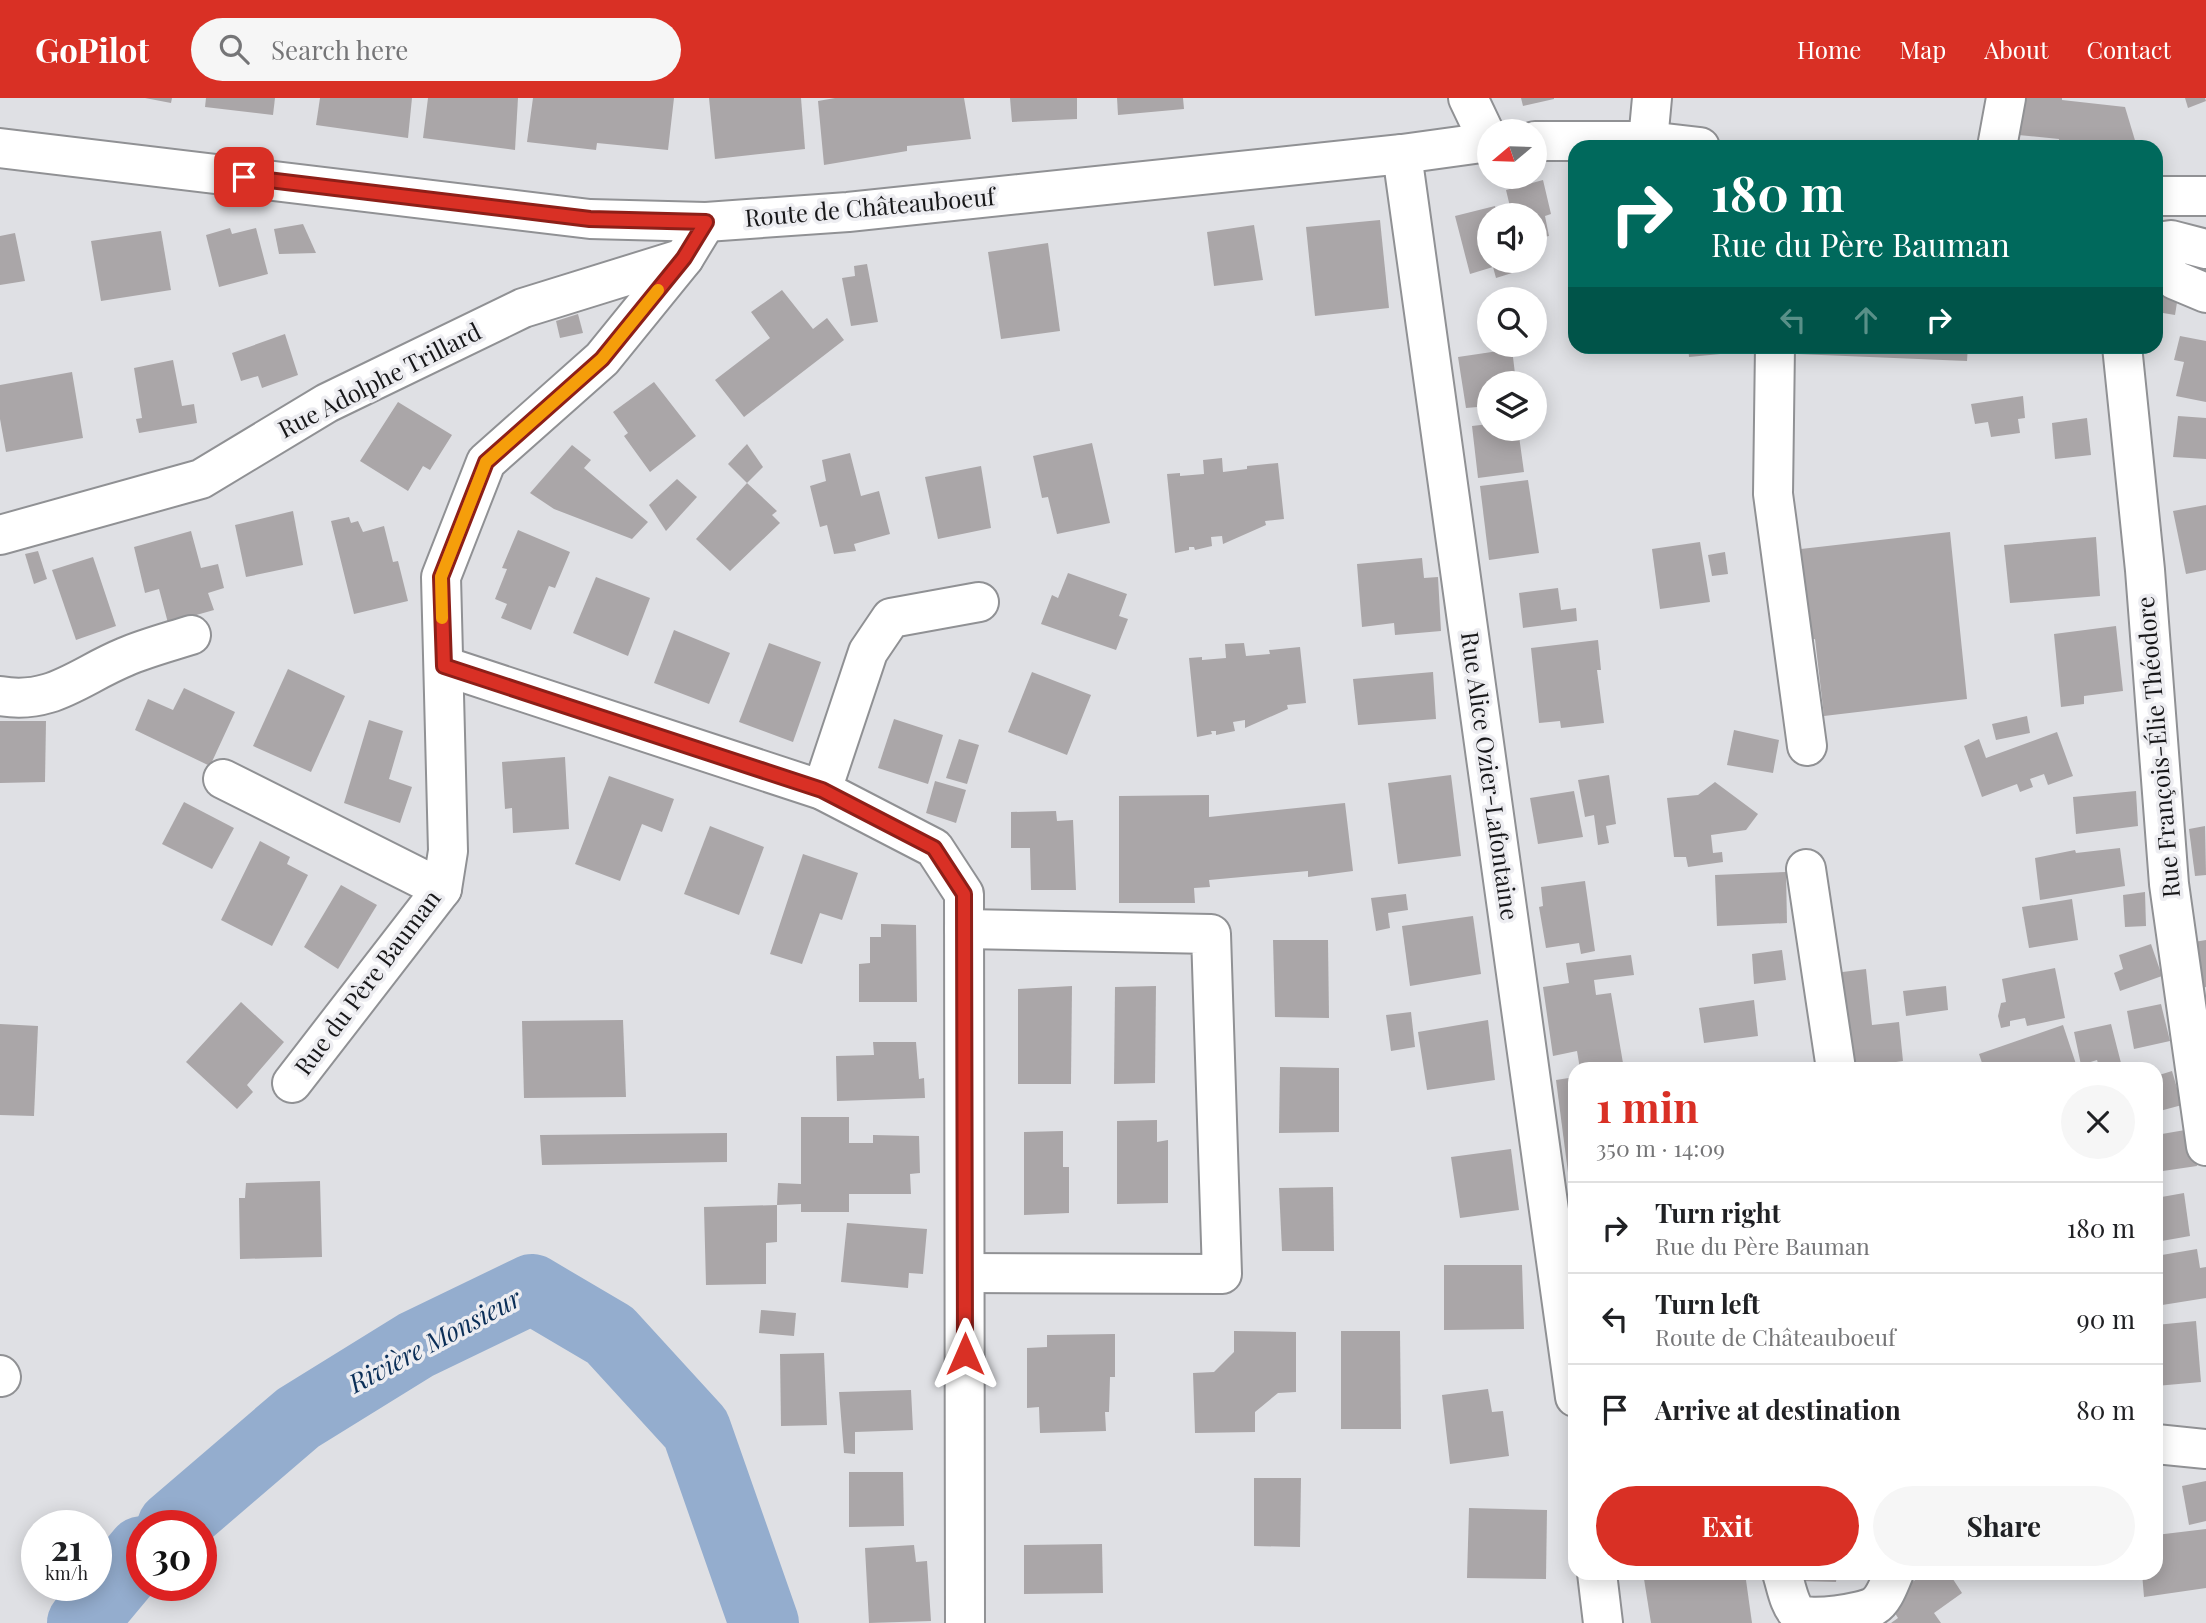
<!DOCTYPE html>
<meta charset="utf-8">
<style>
body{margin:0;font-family:"Playfair Display",serif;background:#f6f6f6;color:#202124;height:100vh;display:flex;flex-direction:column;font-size:26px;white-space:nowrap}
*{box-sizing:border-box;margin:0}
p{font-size:23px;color:#757577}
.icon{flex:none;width:38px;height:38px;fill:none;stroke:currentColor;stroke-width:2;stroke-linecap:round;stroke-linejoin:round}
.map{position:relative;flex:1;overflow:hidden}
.side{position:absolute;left:1568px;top:964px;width:595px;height:518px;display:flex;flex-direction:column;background:#fff;border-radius:21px;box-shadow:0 4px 18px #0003}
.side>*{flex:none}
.banner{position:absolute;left:1568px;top:42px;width:595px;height:214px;border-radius:21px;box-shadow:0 4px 18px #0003;background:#00695c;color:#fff;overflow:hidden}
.needle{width:46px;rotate:251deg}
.fabs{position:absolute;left:1477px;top:21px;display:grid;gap:14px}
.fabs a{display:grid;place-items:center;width:70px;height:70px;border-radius:50%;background:#fff;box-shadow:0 4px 18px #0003;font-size:35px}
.speed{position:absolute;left:21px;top:1412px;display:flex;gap:14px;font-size:35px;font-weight:700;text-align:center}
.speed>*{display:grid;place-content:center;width:91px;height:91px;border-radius:50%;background:#fff;box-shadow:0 4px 18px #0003;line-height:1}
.speed small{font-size:18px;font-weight:400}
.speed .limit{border:10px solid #d22;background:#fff;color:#111}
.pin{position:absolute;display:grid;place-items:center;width:60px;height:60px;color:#fff;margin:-30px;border-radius:14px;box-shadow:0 4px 10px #0006}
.me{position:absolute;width:77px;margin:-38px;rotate:0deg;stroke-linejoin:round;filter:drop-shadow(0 0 5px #0008)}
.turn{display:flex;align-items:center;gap:24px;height:147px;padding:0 28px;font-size:32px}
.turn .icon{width:91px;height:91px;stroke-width:2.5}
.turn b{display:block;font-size:49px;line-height:60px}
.lanes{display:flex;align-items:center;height:66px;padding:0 28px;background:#0003;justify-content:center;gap:35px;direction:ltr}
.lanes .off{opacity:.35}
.round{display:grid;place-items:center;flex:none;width:74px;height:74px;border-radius:37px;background:#f6f6f6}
.headline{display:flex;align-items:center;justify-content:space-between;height:119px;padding:0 28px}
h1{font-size:42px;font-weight:700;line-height:52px;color:#d93025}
.cta{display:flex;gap:14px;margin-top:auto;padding:14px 28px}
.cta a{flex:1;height:80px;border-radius:42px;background:#d93025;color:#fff;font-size:28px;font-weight:700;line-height:80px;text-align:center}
.cta a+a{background:#f6f6f6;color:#202124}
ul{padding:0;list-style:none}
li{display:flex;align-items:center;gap:21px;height:91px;padding:0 28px;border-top:2px solid #e0e0e0}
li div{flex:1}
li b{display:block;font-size:26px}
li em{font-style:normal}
header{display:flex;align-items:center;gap:42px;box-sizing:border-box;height:98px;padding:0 35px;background:#d93025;color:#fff}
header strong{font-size:33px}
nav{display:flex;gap:38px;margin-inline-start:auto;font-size:24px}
.search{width:490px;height:63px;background:#f6f6f6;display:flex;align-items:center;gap:18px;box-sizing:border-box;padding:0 24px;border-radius:38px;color:#757577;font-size:26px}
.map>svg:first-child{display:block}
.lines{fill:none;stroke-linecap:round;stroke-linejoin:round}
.river{stroke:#94adce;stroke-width:70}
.building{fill:#aaa6a8}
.minor-casing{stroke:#909194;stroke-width:42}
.major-casing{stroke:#909194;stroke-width:42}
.minor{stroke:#fff;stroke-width:38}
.major{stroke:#fff;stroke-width:38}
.route-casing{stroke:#8d1f18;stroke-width:18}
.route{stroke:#d93025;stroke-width:12}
.slow{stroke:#f59e0b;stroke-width:12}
.labels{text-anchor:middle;stroke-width:7;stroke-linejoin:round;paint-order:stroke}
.street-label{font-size:24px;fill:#171719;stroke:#ededf1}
.water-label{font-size:26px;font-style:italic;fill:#0a2e57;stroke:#ededf1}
</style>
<header>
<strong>GoPilot</strong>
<div class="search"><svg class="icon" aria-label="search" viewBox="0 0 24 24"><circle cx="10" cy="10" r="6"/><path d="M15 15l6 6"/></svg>Search here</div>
<nav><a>Home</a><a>Map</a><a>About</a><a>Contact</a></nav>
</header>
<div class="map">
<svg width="2206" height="1525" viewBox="0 0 2206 1525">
<rect width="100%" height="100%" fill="#dfe0e4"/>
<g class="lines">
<g class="river">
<path d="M172 1428 298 1320 416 1247 532 1191 610 1237 696 1331 764 1525"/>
<path d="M82 1525 142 1453"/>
</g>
</g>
<g class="building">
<path d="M145 0H172L171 5Z"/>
<path d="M206 0H275L273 17 205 9Z"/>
<path d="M320 0H412L408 40 316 27Z"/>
<path d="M428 0H518L515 52 423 40Z"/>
<path d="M533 0H674L668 52 597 45 596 52 527 44Z"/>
<path d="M709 0H801L805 51 715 61Z"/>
<path d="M835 0H964L971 41 907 48V53L824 67 818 3Z"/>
<path d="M1010 0H1077V21L1012 24Z"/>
<path d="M1117 0H1183L1184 11 1118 17Z"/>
<path d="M1521 0H1554V1L1523 8Z"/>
<path d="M2014 0H2062V2L2125 9 2137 49H2058L2059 41 2008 36Z"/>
<path d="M2185 0H2205L2206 3 2188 10Z"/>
<path d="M1543 82 1551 116 1545 118 1549 138 1535 141V117H1512L1506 92Z"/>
<path d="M1495 108 1498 117H1489V163H1509L1512 175 1496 180 1493 169 1470 176 1455 118Z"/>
<path d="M1380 122 1389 210 1315 218 1306 129Z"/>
<path d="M303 126 316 155 279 156 274 131Z"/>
<path d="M1254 127 1263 182 1214 188 1207 134Z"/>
<path d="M230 130 232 136 256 130 268 176 219 189 206 137Z"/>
<path d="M161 133 171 192 101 203 91 143Z"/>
<path d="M15 135 25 183 0 187V138Z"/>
<path d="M1048 145 1060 233 1001 241 988 154Z"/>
<path d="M867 166 878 224 851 228 842 180 855 178 854 168Z"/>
<path d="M782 192 813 231 827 220 844 242 744 319 715 282 770 240 751 214Z"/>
<path d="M2161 195 2178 198 2175 217 2157 214Z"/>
<path d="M578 216 583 235 560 240 556 223Z"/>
<path d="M285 236 298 277 262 290 258 278 241 283 232 255Z"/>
<path d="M2180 238 2206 243V304L2176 298 2184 264 2174 262Z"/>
<path d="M1688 248H1719L1720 256 1689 259Z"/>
<path d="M1798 248H1968L1967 263 1797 256Z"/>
<path d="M1512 251 1516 284 1489 285V308L1466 310 1458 259Z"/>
<path d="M173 262 182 308 194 306 197 325 139 335 136 321 142 320 134 270Z"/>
<path d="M72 274 83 340 6 354 0 321V287Z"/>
<path d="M654 284 696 338 650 374 624 338 628 335 613 314Z"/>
<path d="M2023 298 2025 320 2018 321 2020 335 1991 339 1988 324 1975 326 1971 306Z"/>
<path d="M398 304 452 337 430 372 423 368 408 393 360 363Z"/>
<path d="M2178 318 2206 320V361L2173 359Z"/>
<path d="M2087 320 2091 357 2055 361 2052 325Z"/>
<path d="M1489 326V331H1518L1524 374 1478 380 1472 328Z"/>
<path d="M1092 345 1110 425 1057 436 1048 399 1042 400 1033 358Z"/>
<path d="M747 346 763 369 747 385 728 366Z"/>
<path d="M572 347 591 362 584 370 648 424 632 441 554 411 530 395Z"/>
<path d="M850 355 861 398 879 393 890 436 854 446 856 453 834 456 827 427 820 429 810 388 826 383 822 362Z"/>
<path d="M1222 360 1223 374 1247 371V368L1278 365 1284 421 1265 423 1266 427 1223 446 1222 438 1211 439 1212 448 1195 452 1194 449H1189V452L1175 455 1167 376 1180 375V378L1204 376 1203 362Z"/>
<path d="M981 368 991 430 938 441 925 379Z"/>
<path d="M677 381 697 399 666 433 649 407Z"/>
<path d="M1528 382 1539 455 1489 462 1480 388Z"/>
<path d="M747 385 777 413 772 417 780 425 730 473 696 441Z"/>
<path d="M2206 407V472L2186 476 2173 413Z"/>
<path d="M293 413 303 467 246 479 235 427Z"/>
<path d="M349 419 351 425 358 423 363 434 384 428 393 464 398 463 408 503 354 516 331 423Z"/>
<path d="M518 432 570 454 555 490 549 488 531 532 501 520 507 506 495 501 507 471 502 470Z"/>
<path d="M191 433 201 470 218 466 224 490 208 495 214 512 168 525 159 491 145 495 134 449Z"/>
<path d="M1950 434 1967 601 1824 618 1815 541 1803 543 1792 452Z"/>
<path d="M2096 439 2100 498 2010 505 2004 447Z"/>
<path d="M1700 444 1710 504 1660 511 1652 451Z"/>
<path d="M38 453 47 481 34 486 25 456Z"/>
<path d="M1725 454 1728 476 1712 478 1708 457Z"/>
<path d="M93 459 116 528 76 542 52 472Z"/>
<path d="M1422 460 1424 480 1438 479 1441 533 1395 537 1394 525 1362 529 1357 466Z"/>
<path d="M1068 475 1127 496 1119 518 1128 521 1116 552 1041 526 1052 497 1058 500Z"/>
<path d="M596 479 650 500 628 558 573 535Z"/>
<path d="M1558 490 1561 512 1576 510 1577 523 1523 530 1519 495Z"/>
<path d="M2116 528 2123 593 2084 598V606L2061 609 2054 536Z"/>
<path d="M674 532 730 555 709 606 654 585Z"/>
<path d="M1598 542 1601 572H1597L1604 625 1561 630 1560 623 1539 625 1531 550Z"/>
<path d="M769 545 821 564 793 644 739 624Z"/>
<path d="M1244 545 1246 558 1270 556 1269 552 1300 549 1306 605 1287 607 1288 611 1245 630V622L1233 624 1235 633 1216 637V633H1211L1212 636 1197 639 1189 560 1202 559V562L1226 560 1225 546Z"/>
<path d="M288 571 345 598 311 674 253 648Z"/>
<path d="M1032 574 1091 597 1067 657 1008 634Z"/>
<path d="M1433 574 1436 621 1358 627 1353 581Z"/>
<path d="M184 590 235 614 210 668 135 632 148 601 173 612Z"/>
<path d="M2027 618 2030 635 1996 642 1992 626Z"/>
<path d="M894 621 943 637 928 686 878 670Z"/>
<path d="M369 622 403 633 389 681 412 689 400 725 344 705Z"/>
<path d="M0 623H46L45 684 0 685Z"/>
<path d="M1734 632 1779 642 1773 675 1727 667Z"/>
<path d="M2057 634 2073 678 2048 687 2044 676 2030 681 2033 689 2020 694 2017 686 1982 699 1964 648 1979 641 1986 660Z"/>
<path d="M959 641 979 647 967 686 946 680Z"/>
<path d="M565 659 569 731 513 735 512 710 505 711 502 664Z"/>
<path d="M1451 677 1461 758 1398 766 1388 685Z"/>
<path d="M1609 677 1616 726 1606 728 1609 745 1598 747 1594 717 1585 719 1578 682Z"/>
<path d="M609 678 674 701 662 734 642 726 620 783 575 766Z"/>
<path d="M935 683 966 692 956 725 926 715Z"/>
<path d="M1715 684 1758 716 1746 732 1711 737 1713 755 1722 754 1723 764 1688 769 1686 759H1674L1667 700 1698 697Z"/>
<path d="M1574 693 1583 739 1538 746 1530 700Z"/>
<path d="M2136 693 2138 728 2076 736 2073 699Z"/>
<path d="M1209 697V719L1345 705 1353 773 1308 779V773L1209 782 1210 789 1194 790 1195 805H1119V698Z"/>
<path d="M184 704 234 730 212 771 162 746Z"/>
<path d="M1056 713 1057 723 1073 722 1076 792H1031L1030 750H1011V714Z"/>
<path d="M710 728 764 749 739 817 684 796Z"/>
<path d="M2205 728 2206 777 2195 778 2189 731Z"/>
<path d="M260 743 290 759 287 766 308 777 272 848 221 822Z"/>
<path d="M2120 750 2125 788 2040 802 2035 760 2075 752 2076 755Z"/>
<path d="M803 756 858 775 842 822 820 815 802 866 770 856Z"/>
<path d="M1786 774 1787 825 1717 828 1715 777Z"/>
<path d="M1585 783 1595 853 1581 856 1579 845 1546 850 1539 809 1543 808 1541 789Z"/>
<path d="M341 787 377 807 338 871 304 849Z"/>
<path d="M2145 794 2146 828 2125 829 2123 797Z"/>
<path d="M1406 796 1408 812 1388 815 1390 830 1376 833 1371 800Z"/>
<path d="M2072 801 2078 842 2029 850 2022 809Z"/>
<path d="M1473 818 1481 876 1410 888 1402 828Z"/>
<path d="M881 826 916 827 917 904H859V866L870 865V839H881Z"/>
<path d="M1273 842H1328L1329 920 1275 919Z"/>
<path d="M2206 842V889L2202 890 2194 844Z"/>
<path d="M2151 846 2162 878 2120 893 2114 875 2123 871 2119 857Z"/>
<path d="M1782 852 1786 882 1754 886 1752 856Z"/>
<path d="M1631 857 1634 877 1594 882 1596 897 1611 895 1623 965 1580 971 1577 953 1553 958 1543 889 1569 885 1566 865Z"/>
<path d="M2055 870 2065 920 2027 928 2025 920 2010 923V928L2001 930 1998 918 2001 905 2006 904 2002 881Z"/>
<path d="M1866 871 1872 927 1899 924 1903 963 1854 970 1827 876Z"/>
<path d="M1072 888 1071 986H1018V891Z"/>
<path d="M1156 888 1155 985 1114 986 1115 889Z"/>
<path d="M1946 888 1948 912 1906 918 1903 893Z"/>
<path d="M1754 902 1758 938 1704 945 1699 910Z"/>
<path d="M241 904 284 944 247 987 253 994 237 1011 186 964Z"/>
<path d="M2161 906 2170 943 2134 951 2127 913Z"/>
<path d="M1411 914 1415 949 1391 953 1386 917Z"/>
<path d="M623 922 626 999 524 1000 522 923Z"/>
<path d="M1488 922 1495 982 1427 992 1418 934Z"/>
<path d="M0 926 38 928 34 1018 0 1017Z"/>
<path d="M2111 926 2121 965 2105 971H2100L2097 962 2081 967 2074 934Z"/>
<path d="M2063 927 2077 969 2070 971H1984L1979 956Z"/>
<path d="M873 944H916L919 981 924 980 925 1000 837 1003 836 958 874 957Z"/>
<path d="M1280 969 1339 970V1034L1279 1035Z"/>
<path d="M2172 973 2182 1007 2156 1014V978Z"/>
<path d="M1575 979V1081L1569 1082 1556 982Z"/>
<path d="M801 1019H849V1045H873V1037L919 1038 920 1075 910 1076 911 1096H849V1114H801V1106L777 1107 778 1085 801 1086Z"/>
<path d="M1157 1022V1044L1168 1042V1105L1117 1106V1023Z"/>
<path d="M2191 1031 2197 1068 2156 1074V1037Z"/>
<path d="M1063 1033V1069H1069V1115L1024 1117V1034Z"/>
<path d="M727 1035V1064L542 1067 540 1037Z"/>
<path d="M1511 1051 1519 1112 1460 1120 1451 1059Z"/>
<path d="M320 1083 322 1159 240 1161 239 1100H245L246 1085Z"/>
<path d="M1333 1089 1334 1153H1282L1279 1090Z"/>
<path d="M2184 1095 2190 1138 2156 1144V1100Z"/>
<path d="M777 1107V1144L766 1145V1186L706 1187 704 1109Z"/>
<path d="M847 1125 927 1131 923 1176 909 1175 908 1190 841 1184Z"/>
<path d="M2197 1151 2200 1170 2206 1169V1200L2156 1208V1158Z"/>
<path d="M1444 1167H1522L1524 1231 1444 1232Z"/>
<path d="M761 1212 796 1215 794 1238 759 1235Z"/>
<path d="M2196 1223 2201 1284 2156 1288V1227Z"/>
<path d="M1234 1233 1296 1234V1294L1278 1295 1255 1314V1334L1195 1335 1193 1275 1214 1274 1234 1254Z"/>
<path d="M1341 1233H1400L1401 1331H1341Z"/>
<path d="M1115 1236V1279H1110L1109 1314H1105L1106 1333 1040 1335 1039 1309 1027 1310V1250L1047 1249V1237Z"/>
<path d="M824 1255 827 1327 781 1328 780 1256Z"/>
<path d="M1488 1291 1492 1314 1503 1313 1509 1358 1450 1366 1442 1297Z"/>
<path d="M911 1292 913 1332 855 1334V1356L844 1355 839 1294Z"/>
<path d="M849 1374H903L904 1428 849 1429Z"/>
<path d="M1254 1380H1301L1300 1449 1254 1448Z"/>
<path d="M2206 1383V1423L2189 1427 2182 1388Z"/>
<path d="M1469 1410 1547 1412 1546 1481 1467 1480Z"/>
<path d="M2206 1431V1490L2144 1499 2142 1475H2156V1437Z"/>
<path d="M1102 1446 1103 1495 1024 1496V1447Z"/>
<path d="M914 1447 916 1464 927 1463 931 1523 869 1525 865 1450Z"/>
<path d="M1677 1475H1745L1752 1525H1651L1644 1481Z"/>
<path d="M1799 1475H1837L1836 1484 1798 1483Z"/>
<path d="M1926 1475H1949L1962 1495 1934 1515 1941 1525H1891L1898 1520 1886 1501Z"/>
</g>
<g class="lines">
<g class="minor-casing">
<g id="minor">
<path d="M1468 0 1489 44"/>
<path d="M1648 43 1652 0"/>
<path d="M1997 49 2006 0"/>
<path d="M1402 56 1575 1299"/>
<path d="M2156 144 2171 142 2206 151"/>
<path d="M2156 163 2175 182 2206 195"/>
<path d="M1775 248 1773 396 1807 648"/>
<path d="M2122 248 2145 472 2169 786 2206 1048"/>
<path d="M0 437 201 381 327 305 523 210 684 160"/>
<path d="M444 568 822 692 934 750 964 796 965 1525"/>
<path d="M0 598C52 607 79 578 125 559 146 550 169 544 191 537"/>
<path d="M223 681 442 791"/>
<path d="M822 692 868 554 891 520 979 504"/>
<path d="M1806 771 1836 971"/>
<path d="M964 831 1211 836 1222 1176 965 1175"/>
<path d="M292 985 442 791 448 753 441 479 486 364 602 261 684 160 706 124"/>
<path d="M0 1277 1 1279"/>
<path d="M2156 1346 2206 1351"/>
<path d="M1597 1475 1603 1525"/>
<path d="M1782 1475C1786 1487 1789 1508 1799 1516 1809 1523 1864 1515 1874 1508 1884 1502 1889 1486 1894 1475"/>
</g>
</g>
<g class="major-casing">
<g id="major">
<path d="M1535 43H1648L1700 49"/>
<path d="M0 50 590 121 706 124 848 114 1402 56 1489 44"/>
<path d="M2156 98H2206"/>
</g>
</g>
<use href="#minor" class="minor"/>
<use href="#major" class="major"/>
</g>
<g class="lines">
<g class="route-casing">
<path id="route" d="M244 79 590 121 706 124 684 160 602 261 486 364 441 479 444 568 822 692 934 750 964 796 965 1256"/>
</g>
<use href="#route" class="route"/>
<path class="slow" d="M442 520 441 479 486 364 602 261 658 192"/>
</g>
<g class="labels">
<g class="street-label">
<text transform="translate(870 110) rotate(-5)" y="8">Route de Châteauboeuf</text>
<text transform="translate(380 283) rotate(-27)" y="8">Rue Adolphe Trillard</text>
<text transform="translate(2159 649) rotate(-95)" y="8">Rue François-Élie Théodore</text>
<text transform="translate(1489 678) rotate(82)" y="8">Rue Alice Ozier-Lafontaine</text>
<text transform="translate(368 885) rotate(-53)" y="8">Rue du Père Bauman</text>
</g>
<g class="water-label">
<text transform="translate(435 1243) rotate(-28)" y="9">Rivière Monsieur</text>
</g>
</g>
</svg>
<div class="fabs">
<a><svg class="needle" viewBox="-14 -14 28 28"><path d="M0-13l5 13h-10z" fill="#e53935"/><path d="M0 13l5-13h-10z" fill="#757577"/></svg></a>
<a><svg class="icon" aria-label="sound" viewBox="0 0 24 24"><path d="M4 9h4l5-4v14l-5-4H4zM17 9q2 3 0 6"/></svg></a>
<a><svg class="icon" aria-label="search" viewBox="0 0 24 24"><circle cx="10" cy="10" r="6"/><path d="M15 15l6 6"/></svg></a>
<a><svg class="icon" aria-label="layers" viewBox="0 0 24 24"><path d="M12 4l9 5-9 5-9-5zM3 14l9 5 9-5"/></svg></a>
</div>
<div class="speed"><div>21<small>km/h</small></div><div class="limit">30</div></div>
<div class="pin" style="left:244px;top:79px;background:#d93025"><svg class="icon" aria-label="arrive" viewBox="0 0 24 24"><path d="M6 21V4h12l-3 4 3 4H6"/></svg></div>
<svg class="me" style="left:965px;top:1256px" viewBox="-20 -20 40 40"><path d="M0-17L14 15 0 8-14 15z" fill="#d93025" stroke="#fff" stroke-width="4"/></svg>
<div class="banner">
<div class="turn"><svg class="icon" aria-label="right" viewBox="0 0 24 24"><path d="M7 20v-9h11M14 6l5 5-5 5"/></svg><div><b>180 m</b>Rue du Père Bauman</div></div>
<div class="lanes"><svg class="icon off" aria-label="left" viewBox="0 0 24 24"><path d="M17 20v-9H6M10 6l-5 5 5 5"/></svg><svg class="icon off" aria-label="ahead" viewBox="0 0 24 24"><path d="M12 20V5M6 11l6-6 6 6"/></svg><svg class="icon" aria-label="right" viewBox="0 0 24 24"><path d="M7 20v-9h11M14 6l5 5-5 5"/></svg></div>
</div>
<section class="side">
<div class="headline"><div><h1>1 min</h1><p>350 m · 14:09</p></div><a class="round"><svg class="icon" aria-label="close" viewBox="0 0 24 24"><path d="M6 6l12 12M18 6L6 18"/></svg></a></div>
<ul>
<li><svg class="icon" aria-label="right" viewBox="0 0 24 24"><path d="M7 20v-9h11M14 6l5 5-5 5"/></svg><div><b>Turn right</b><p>Rue du Père Bauman</p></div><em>180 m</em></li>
<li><svg class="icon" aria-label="left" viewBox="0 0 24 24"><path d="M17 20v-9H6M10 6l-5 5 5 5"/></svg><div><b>Turn left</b><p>Route de Châteauboeuf</p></div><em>90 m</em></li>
<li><svg class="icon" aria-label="arrive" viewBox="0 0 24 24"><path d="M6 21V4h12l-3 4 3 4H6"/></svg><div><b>Arrive at destination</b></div><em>80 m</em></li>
</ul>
<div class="cta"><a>Exit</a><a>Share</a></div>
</section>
</div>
